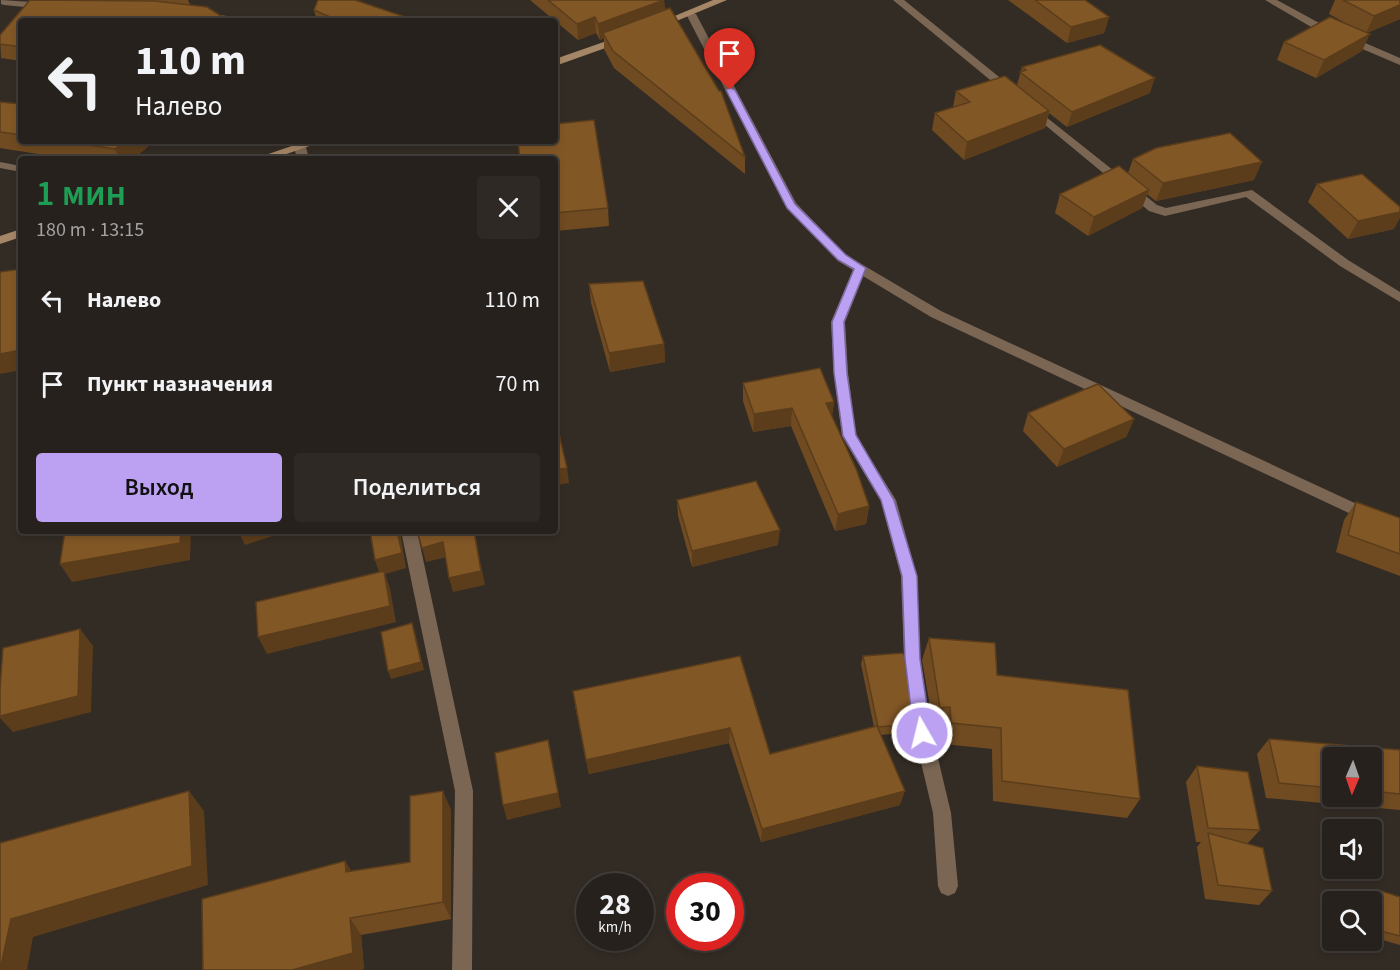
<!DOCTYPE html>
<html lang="ru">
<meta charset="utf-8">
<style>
body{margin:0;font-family:"Source Sans 3",sans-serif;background:#2e2925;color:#f1f3f6;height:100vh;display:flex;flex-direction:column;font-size:22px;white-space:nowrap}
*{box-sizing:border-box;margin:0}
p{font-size:20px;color:#a4a3a3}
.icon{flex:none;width:33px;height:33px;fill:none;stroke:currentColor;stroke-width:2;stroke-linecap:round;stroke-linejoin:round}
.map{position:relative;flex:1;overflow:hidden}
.details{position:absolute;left:18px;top:156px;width:540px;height:378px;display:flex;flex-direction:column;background:#26211c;border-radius:6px;box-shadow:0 3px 9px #0003,0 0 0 2px #423e3b}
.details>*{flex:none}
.top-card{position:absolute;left:18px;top:18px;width:540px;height:126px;border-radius:6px;box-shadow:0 3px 9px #0003,0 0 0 2px #423e3b;background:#26211c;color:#f1f3f6;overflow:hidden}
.needle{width:39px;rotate:182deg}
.buttons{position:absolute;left:1322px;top:747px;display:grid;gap:12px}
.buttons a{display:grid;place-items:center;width:60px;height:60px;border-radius:6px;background:#26211c;box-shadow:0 3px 9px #0003,0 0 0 2px #423e3b;font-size:30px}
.speed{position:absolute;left:576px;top:873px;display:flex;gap:12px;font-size:30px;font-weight:700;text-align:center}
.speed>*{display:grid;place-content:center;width:78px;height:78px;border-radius:50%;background:#26211c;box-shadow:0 3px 9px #0003,0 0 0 2px #423e3b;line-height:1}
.speed small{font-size:15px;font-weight:400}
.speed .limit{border:9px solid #d22;background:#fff;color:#111}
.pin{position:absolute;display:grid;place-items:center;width:51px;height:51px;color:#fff;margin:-62px -26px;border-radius:50% 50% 50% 0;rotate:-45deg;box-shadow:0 0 6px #0007}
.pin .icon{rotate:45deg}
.me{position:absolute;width:66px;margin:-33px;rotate:352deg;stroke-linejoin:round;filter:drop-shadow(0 0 4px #0008)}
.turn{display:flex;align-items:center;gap:21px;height:126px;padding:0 18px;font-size:27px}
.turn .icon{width:78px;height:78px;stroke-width:2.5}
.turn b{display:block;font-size:42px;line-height:51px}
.round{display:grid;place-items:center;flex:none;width:63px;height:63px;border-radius:6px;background:#2e2925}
.overview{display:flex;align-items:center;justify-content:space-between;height:102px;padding:0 18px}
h1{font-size:36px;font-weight:600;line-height:45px;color:#1e9e55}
.cta{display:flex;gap:12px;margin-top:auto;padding:12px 18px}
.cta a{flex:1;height:69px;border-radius:6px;background:#bca0f2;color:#111;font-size:24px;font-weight:600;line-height:69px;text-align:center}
.cta a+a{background:#2e2925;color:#f1f3f6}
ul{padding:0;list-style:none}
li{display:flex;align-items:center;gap:18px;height:84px;padding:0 18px}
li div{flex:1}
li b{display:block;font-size:22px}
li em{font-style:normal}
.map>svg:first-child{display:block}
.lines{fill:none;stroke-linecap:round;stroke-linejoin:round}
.street{fill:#7a6653;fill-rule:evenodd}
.secondary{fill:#a58666;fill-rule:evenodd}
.wall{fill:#704b21;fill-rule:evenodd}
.shaded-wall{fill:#5b3d1b}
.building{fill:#825726;stroke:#5b3d1b;stroke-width:1.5}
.route{fill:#bca0f2;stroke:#7a689d;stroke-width:1.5}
</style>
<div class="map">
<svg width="1400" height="970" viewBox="0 0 1400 970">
<rect width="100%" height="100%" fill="#332c25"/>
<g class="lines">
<g class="street">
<path d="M1 0 46 3 51 6 46 9 4 5 1 4Z"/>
<path d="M893 0H904L1014 89V93H1006Z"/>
<path d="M1265 0H1277L1321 24 1400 58V65L1313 28Z"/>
<path d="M688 12 696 14 796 203 846 255 941 311 1400 524V537L931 317 863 276 845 322 848 373 856 436 896 500 917 576 920 659 932 733 951 813 958 886 955 893 948 896 941 893 938 886 933 813 914 733 904 659 901 576 881 501 842 436 834 373 831 322 853 270 838 261 785 205 686 14Z"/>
<path d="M206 13 241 18 246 21 202 18 201 16Z"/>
<path d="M1031 105 1157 205 1166 208 1252 190 1348 260 1400 292V302L1340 266 1246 197 1165 216 1149 211 1027 110 1026 108Z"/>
<path d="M300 144 306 147 309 159H297L294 147Z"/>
<path d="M0 162 21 166V172L0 168Z"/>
<path d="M401 531H417L473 791 472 970H452L455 791Z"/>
</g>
<g class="secondary">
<path d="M713 0H727L662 27 653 25Z"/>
<path d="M621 36 626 39 625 41 555 66V59Z"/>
<path d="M306 141H324L272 159H254Z"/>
<path d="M21 229V237L0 244V236Z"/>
</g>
</g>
<g class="wall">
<path d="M30 0H188L190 5 21 21V61L1 58 0 35Z"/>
<path d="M530 0H664L665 10 745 157V174L614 68 604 49V38L600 40 596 33 578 40Z"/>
<path d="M1008 0H1085L1109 17 1104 33 1067 43Z"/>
<path d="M1335 0H1400V19L1367 33 1362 51 1316 78 1277 60 1284 42 1351 26 1329 14Z"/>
<path d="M314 10 417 21H317Z"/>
<path d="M1022 67 1150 93 1067 127 1049 113 1045 128 964 160 932 130 935 113 953 107 956 91 1017 85Z"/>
<path d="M0 102 21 104V141H150L151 144 133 159H70L0 148Z"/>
<path d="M555 159 608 208 609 226 555 231Z"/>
<path d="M1133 159 1254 180 1156 201 1147 194 1142 208 1088 236 1055 213 1060 194 1128 173Z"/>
<path d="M1317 184 1394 229 1348 239 1308 202Z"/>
<path d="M589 284 664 344 665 362 610 372 591 303Z"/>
<path d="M743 383 834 402 832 416 869 506 866 524 835 531 791 426 753 432 743 401Z"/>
<path d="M1028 413 1134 419 1126 437 1057 467 1023 431Z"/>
<path d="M677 500 778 545 692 567 678 516Z"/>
<path d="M1356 502 1400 518V576L1336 552 1344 520Z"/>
<path d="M929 638 1140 799 1127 818 993 801 992 749 944 744 943 729H934L922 660Z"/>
<path d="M740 656 770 754 874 727 861 664 863 656 914 724 912 732 881 735 900 805 761 842 729 743 589 774 575 706Z"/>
<path d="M1269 739 1400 750V810L1266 798 1257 754ZM1332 758H1371V796H1332Z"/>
<path d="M1197 766 1260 830 1247 844 1272 891 1259 905 1205 899 1197 847 1201 842H1196L1186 782Z"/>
<path d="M451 810V919L361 935 364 969 359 970H203L345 861 351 871 410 862Z"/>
<path d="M1378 890 1400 897V945L1372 937 1371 902H1370V897Z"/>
</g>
<g class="shaded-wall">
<path d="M664 0 665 16 603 33 604 38 600 40 598 24Z"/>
<path d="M1400 5V19L1366 33 1374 16Z"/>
<path d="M595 17 596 33 578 40 577 24Z"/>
<path d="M1109 17 1104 33 1067 43 1071 27Z"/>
<path d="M1370 34 1362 51 1316 78 1324 60Z"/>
<path d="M1155 78 1150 93 1067 127 1072 112Z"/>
<path d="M1049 111 1045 128 964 160 967 142Z"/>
<path d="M125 141H150L151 144 133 159H119L115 149Z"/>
<path d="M1262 162 1254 180 1156 201 1163 183Z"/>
<path d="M1149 190 1142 208 1088 236 1094 217Z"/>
<path d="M1400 212V218L1394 229 1348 239 1358 221Z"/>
<path d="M664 344 665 362 610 372 609 353Z"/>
<path d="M21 350V370L0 374V354Z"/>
<path d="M834 402 831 420 826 403Z"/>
<path d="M792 408 791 426 753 432 754 414Z"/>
<path d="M1134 419 1126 437 1057 467 1064 449Z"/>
<path d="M567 468 569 483 555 485V470Z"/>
<path d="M869 506 866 524 835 531 838 514Z"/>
<path d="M780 530 778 545 692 567V551Z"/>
<path d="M181 531H191L190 560 72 582 60 564Z"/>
<path d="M238 531H288L245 545Z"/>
<path d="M397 531H400L406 568 385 574 390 589 396 622 267 654 258 637 380 575 375 560Z"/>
<path d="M474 531 485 585 453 592 449 578Z"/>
<path d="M443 542 447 557 426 562 422 548Z"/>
<path d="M412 623 415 632 424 670 391 679 388 671Z"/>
<path d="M80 629 93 646 91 712 13 732 0 718V716Z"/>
<path d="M730 728 729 743 589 774 586 760Z"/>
<path d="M548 740 561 807 507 820 503 805Z"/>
<path d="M189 791 204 811 208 885 33 937 27 970H0L11 919Z"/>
<path d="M443 791 451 810V919L443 902Z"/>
<path d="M905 791 900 805 761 842 762 829Z"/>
<path d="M345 861 356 879 346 872Z"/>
<path d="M350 918 361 935 364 969 359 970H292Z"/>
</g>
<g class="building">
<path d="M30 0 155 1 207 7 229 21H21V47L0 44V35Z"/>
<path d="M318 0H355L417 21H339L314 10Z"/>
<path d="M548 0H664L598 24 595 17 577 24Z"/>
<path d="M1035 0H1085L1109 17 1071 27Z"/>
<path d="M1343 0H1400V5L1374 16Z"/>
<path d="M670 8 719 91H721L745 157 613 51 603 33Z"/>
<path d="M1330 17 1370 34 1324 60 1284 42Z"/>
<path d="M1100 45 1155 78 1072 112 1020 72 1026 70 1022 67Z"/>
<path d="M1005 76 1049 111 967 142 935 113 970 102 956 91Z"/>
<path d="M0 102 21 104V135L0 132Z"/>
<path d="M594 120 608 208 555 213V159H520L518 141H555V124Z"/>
<path d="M1230 133 1262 162 1163 183 1133 159 1156 148Z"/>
<path d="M62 141H125L115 149Z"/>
<path d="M1119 166 1149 190 1094 217 1060 194Z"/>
<path d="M1362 174 1400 207V212L1358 221 1317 184Z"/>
<path d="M21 269V350L0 354V272Z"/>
<path d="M643 281 664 344 609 353 589 284Z"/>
<path d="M820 368 834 402 826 403 857 471 869 506 838 514 792 408 754 414 743 383Z"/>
<path d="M1098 384 1134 419 1064 449 1028 413Z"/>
<path d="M559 434 567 468 555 470V435Z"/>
<path d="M756 481 780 530 692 551 677 500Z"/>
<path d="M1356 502 1400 518V554L1348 535Z"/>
<path d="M65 531H181L180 543 60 564Z"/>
<path d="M370 531H397L402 553 375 560Z"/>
<path d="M417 531H474L481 571 449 578 443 542 422 548Z"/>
<path d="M384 571 390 606 258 637 256 602Z"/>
<path d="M412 623 421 662 388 671 381 632Z"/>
<path d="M80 629 78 696 0 716V689L3 648Z"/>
<path d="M929 638 995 643 997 675 1128 690 1140 799 1002 781 1001 728 951 723 950 707 940 708Z"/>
<path d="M904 653 914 724 878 727 863 656Z"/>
<path d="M740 656 770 754 877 726 905 791 762 829 730 728 586 760 573 691Z"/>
<path d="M1269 739 1400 750V794L1371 791V758H1332V788L1279 783Z"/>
<path d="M548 740 558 793 503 805 495 753Z"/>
<path d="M1197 766 1248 772 1260 830 1208 828Z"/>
<path d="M189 791 192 866 11 919 0 970V843Z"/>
<path d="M443 791V902L350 918 353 953 292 970H203L202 899 345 861 346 872 410 862V796Z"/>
<path d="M1208 833 1263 848 1272 891 1218 885Z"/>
<path d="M1378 890 1400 897V936L1381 931Z"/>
</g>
<path class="route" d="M730 87 735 90 795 204 846 255 866 268 844 322 847 373 856 435 894 500 917 576 920 659 931 733 928 738 922 740 917 738 914 733 905 659 902 576 881 500 843 436 834 373 832 322 854 269 838 260 787 208 726 90Z"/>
</svg>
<div class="buttons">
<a><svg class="needle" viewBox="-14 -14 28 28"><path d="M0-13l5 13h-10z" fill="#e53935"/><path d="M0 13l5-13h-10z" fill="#a4a3a3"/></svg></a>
<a><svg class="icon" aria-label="sound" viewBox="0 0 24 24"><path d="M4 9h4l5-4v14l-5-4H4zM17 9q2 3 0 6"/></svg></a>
<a><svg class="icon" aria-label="search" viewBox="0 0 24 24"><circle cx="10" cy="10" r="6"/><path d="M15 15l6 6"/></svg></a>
</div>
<div class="speed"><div>28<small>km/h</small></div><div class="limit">30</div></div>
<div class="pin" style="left:730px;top:90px;background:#d93025"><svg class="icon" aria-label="arrive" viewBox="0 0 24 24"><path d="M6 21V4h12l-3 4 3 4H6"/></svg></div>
<svg class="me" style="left:922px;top:733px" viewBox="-20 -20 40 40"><circle r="17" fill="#bca0f2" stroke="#fff" stroke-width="3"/><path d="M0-11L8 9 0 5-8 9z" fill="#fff"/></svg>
<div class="top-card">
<div class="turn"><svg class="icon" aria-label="left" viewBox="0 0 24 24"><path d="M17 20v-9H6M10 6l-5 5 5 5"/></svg><div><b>110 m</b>Налево</div></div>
</div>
<section class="details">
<div class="overview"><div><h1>1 мин</h1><p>180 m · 13:15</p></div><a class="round"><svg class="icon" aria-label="close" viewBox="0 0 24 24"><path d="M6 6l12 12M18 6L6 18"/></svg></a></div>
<ul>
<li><svg class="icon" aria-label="left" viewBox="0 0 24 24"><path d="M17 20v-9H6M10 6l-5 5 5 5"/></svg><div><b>Налево</b></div><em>110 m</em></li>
<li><svg class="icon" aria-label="arrive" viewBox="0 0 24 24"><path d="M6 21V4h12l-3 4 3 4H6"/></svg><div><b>Пункт назначения</b></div><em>70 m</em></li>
</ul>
<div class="cta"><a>Выход</a><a>Поделиться</a></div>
</section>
</div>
